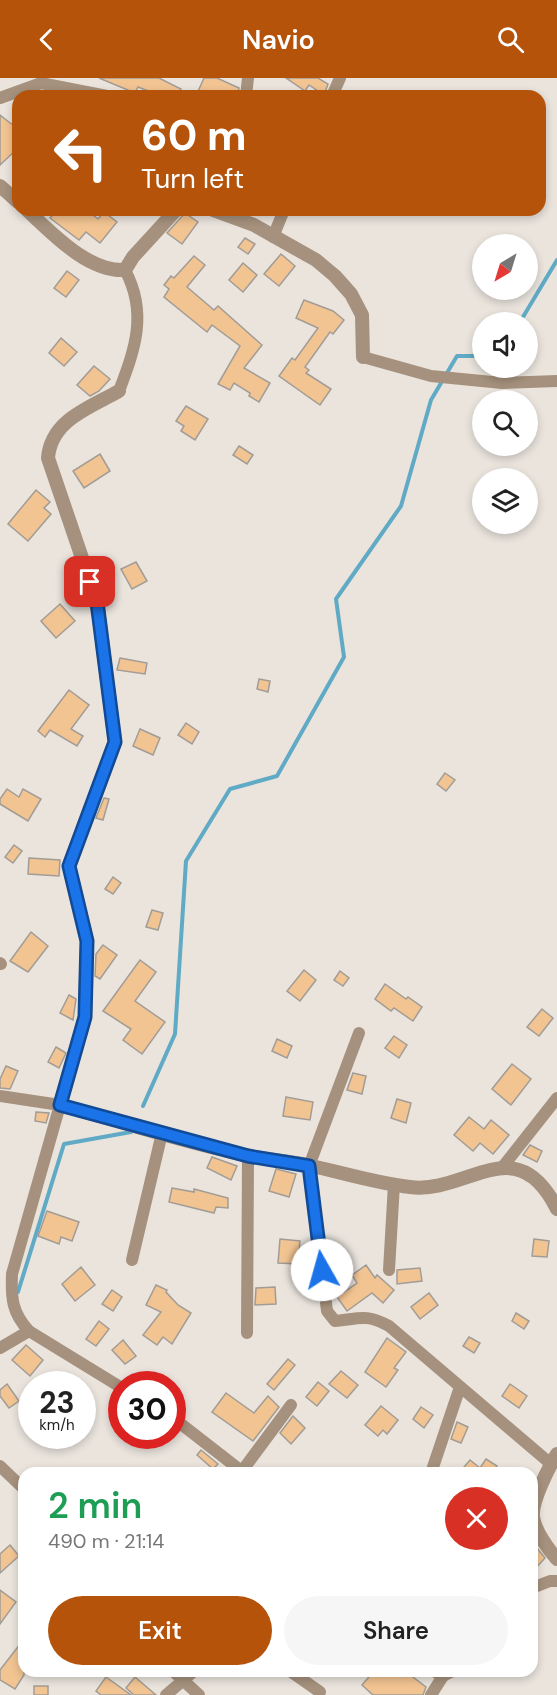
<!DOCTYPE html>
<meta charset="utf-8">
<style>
body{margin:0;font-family:"DM Sans",sans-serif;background:#f6f6f6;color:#222;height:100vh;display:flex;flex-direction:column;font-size:22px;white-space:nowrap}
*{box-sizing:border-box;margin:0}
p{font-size:20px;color:#767676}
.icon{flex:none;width:33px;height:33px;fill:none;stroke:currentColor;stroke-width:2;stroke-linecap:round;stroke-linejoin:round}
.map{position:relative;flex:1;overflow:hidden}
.panel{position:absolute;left:18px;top:1389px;width:520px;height:210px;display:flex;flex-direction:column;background:#fff;border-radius:18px;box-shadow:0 3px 9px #0003}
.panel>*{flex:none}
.guide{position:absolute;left:12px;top:12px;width:534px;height:126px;border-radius:18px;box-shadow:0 3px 9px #0003;background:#b45309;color:#fff;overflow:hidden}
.needle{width:39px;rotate:218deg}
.tools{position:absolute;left:472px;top:156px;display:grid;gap:12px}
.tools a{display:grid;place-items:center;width:66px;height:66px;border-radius:50%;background:#fff;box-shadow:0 3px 9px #0003;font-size:30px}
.speed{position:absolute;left:18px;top:1293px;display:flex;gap:12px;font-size:30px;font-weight:700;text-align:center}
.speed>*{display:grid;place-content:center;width:78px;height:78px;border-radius:50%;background:#fff;box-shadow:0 3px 9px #0003;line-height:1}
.speed small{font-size:15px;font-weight:400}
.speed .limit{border:9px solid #d22;background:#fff;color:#111}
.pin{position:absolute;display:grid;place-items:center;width:51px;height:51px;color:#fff;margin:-26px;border-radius:12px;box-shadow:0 3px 9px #0006}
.me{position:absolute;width:66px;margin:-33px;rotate:353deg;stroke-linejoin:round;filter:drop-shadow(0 0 4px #0008)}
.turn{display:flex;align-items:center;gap:21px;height:126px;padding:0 30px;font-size:27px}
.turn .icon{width:78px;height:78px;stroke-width:2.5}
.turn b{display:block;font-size:42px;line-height:51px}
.round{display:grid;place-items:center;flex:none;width:63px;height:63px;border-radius:32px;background:#f6f6f6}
.overview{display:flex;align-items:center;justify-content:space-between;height:102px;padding:0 30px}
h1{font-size:36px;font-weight:600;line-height:45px;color:#1e9e55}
.primary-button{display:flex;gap:12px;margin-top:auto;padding:12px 30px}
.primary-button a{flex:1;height:69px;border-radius:36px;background:#b45309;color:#fff;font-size:24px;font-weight:600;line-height:69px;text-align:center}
.primary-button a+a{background:#f6f6f6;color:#222}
header{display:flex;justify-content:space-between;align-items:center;height:78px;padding:0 30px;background:#b45309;color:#fff;font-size:27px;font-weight:600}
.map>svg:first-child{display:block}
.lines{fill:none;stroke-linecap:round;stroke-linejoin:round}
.stream{stroke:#60aac5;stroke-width:4}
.building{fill:#f2c492;stroke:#a29c96;stroke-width:1.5}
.minor{stroke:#a5917d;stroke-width:12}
.tertiary{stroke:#a5917d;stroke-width:14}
.route-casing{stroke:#114b97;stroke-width:15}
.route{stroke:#1a73e8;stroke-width:10}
</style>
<header><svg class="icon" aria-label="back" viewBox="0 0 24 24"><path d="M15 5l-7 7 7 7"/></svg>Navio<svg class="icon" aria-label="search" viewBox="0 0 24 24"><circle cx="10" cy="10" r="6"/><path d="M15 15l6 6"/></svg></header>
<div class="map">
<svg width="557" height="1617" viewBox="0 0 557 1617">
<rect width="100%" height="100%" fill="#eae4dd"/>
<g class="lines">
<g class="stream">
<path d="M520 244 557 182"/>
<path d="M143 1028 175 956 186 783 230 711 277 698 344 579 336 521 401 428 431 322 457 278H483"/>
<path d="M18 1214 64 1066 131 1054"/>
</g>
</g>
<g class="building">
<path d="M99 0H159L181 11 177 18H161L138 9 135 15Z"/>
<path d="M204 0H217L239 10 238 18H196Z"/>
<path d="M286 0H318L328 6 324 17 309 7 305 13Z"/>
<path d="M0 37 18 51V70L0 87Z"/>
<path d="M57 132H87L98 141 104 134 117 144 100 165 86 154 79 162 50 140Z"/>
<path d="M185 135 198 144 182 166 167 155Z"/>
<path d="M245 160 255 166 248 176 238 169Z"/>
<path d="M281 176 295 188 279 208 264 196Z"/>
<path d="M194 178 205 187 187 209 214 232 218 228 262 267 244 290 270 305 259 324 249 318 250 315 234 305 230 312 218 306 240 268 212 247 207 254 164 219 169 211 164 207 171 198 174 200Z"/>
<path d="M243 185 257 197 243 214 229 202Z"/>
<path d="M67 193 79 202 66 219 54 210Z"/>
<path d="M304 222 333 233 344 242 333 256 330 254 305 289 309 292 306 295 331 311 320 327 279 298 292 280 295 282 318 250 296 240Z"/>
<path d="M61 260 77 274 64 288 49 275Z"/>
<path d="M94 288 110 301 99 313 90 318 77 307Z"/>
<path d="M186 328 208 341 195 362 181 353 184 348 176 343Z"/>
<path d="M239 368 253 377 247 386 233 377Z"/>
<path d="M100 376 110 393 84 410 73 393Z"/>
<path d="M36 412 50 424 44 430 51 436 28 463 8 446Z"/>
<path d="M136 484 147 503 132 511 121 491Z"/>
<path d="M60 526 75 543 56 560 41 543Z"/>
<path d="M120 580 147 585 145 596 117 592Z"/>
<path d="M259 601 270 603 268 614 257 611Z"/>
<path d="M69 612 89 627 71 651 83 658 77 668 50 652 45 659 38 653Z"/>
<path d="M186 645 199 654 192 666 178 657Z"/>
<path d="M140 651 160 660 153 677 133 668Z"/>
<path d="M445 695 455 702 446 713 437 706Z"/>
<path d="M7 711 19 719 23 711 41 721 28 743 0 726V721Z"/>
<path d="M104 720 109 721 103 742 96 740Z"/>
<path d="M14 767 22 773 13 785 5 779Z"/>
<path d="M29 780 60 782 59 798 28 796Z"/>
<path d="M113 799 121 805 113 816 105 811Z"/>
<path d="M152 832 163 835 158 852 146 849Z"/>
<path d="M31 854 48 868 28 894 10 883Z"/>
<path d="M103 867 117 877 100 901 95 898 96 876Z"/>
<path d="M140 882 156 894 135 923 165 944 142 976 123 962 131 951 103 933Z"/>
<path d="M304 892 316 902 300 923 287 913Z"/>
<path d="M340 893 349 900 343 908 334 902Z"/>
<path d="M385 906 406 921 408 919 422 929 413 943 394 930 391 933 375 921Z"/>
<path d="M69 917 76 921 73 942 60 935Z"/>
<path d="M542 931 553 940 539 958 527 949Z"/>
<path d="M394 958 407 967 399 980 385 970Z"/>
<path d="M277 961 292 968 287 980 272 973Z"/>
<path d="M56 969 66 975 59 990 48 984Z"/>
<path d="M512 986 531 1001 511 1027 492 1011Z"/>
<path d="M6 988 18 993 10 1011 0 1010V1001Z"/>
<path d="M353 995 366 998 362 1016 347 1012Z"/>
<path d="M286 1019 313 1024 310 1042 283 1038Z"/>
<path d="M397 1021 411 1025 406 1045 391 1040Z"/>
<path d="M36 1034 49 1035 46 1045 35 1043Z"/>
<path d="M469 1039 484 1051 491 1042 509 1057 493 1076 480 1065 473 1073 454 1057Z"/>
<path d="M530 1067 542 1073 537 1084 523 1077Z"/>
<path d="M212 1079 237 1088 231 1102 207 1090Z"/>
<path d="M276 1091 296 1096 289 1119 269 1113Z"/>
<path d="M172 1110 194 1114V1111L228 1120V1130L216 1129 214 1135 169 1124Z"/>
<path d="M47 1133 79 1144 72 1163 61 1159 59 1166 38 1158Z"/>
<path d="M280 1161 300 1163 298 1186 278 1185Z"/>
<path d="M534 1161 549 1163 547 1179 532 1178Z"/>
<path d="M366 1187 375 1200 377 1197 394 1212 383 1225 372 1215 347 1233 337 1219 357 1205 352 1197Z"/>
<path d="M81 1189 95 1207 75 1223 62 1206Z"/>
<path d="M420 1190 422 1203 397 1206V1192Z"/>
<path d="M156 1207 167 1212 166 1214 178 1227 191 1235 172 1266 163 1259 157 1267 143 1257 161 1234 146 1227Z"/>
<path d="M275 1209 276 1226 255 1227 256 1210Z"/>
<path d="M112 1212 122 1219 113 1233 102 1226Z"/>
<path d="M429 1215 438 1227 420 1241 411 1229Z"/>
<path d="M516 1235 529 1243 524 1251 512 1243Z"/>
<path d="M99 1243 109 1251 96 1268 86 1261Z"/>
<path d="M469 1259 480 1265 474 1275 463 1268Z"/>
<path d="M387 1260 406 1274 394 1290 398 1292 386 1309 365 1294Z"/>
<path d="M123 1262 136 1278 125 1286 112 1272Z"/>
<path d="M26 1267 43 1282 30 1298 12 1282Z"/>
<path d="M288 1281 295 1287 274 1312 267 1306Z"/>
<path d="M341 1293 358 1307 347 1320 329 1306Z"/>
<path d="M318 1304 329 1313 317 1328 306 1319Z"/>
<path d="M7 1306 19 1323 9 1330 0 1318V1312Z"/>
<path d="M510 1306 527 1318 519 1330 502 1318Z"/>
<path d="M226 1315 254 1335 268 1318 279 1329 253 1363 212 1334Z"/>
<path d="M381 1328 398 1342 387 1356 383 1352 378 1358 365 1347Z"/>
<path d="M421 1329 433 1337 424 1350 413 1341Z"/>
<path d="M293 1338 305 1350 291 1366 280 1355Z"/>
<path d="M457 1344 468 1349 461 1365 451 1361Z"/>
<path d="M201 1372 218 1386 213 1391 197 1377Z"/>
<path d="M486 1381 497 1388 492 1395H459L470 1382 480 1390Z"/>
<path d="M532 1464 545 1480 532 1494Z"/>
<path d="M10 1467 19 1478 0 1495V1476Z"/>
<path d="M0 1512 16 1524 0 1546Z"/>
<path d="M24 1561V1597L15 1611 0 1602V1592Z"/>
<path d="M374 1593H405L426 1609 423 1617H373L362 1607Z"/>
<path d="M106 1599 131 1617H101L96 1613Z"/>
<path d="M135 1599 156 1617H134L126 1610Z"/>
<rect x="34" y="1608" width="14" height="9"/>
</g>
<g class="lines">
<g class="minor">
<path d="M246 18 248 0"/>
<path d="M332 18 340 0"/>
<path d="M0 20 41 5 107 18"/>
<path d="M273 159 284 132"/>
<path d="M363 279 431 298 502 305 557 303"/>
<path d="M119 313C135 271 148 235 125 192"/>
<path d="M0 885 1 886"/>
<path d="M359 955 309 1088 327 1233 335 1243C359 1241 365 1235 389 1248L551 1386"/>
<path d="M0 1018 60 1027 12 1196C11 1220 12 1235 29 1253L122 1310"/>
<path d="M501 1091 557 1020"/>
<path d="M132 1182 162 1055"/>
<path d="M389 1192 394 1106"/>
<path d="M247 1255 248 1078"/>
<path d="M0 1270 29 1253"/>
<path d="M172 1339 244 1395"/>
<path d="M0 1388 24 1411"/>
<path d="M242 1393 291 1327"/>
<path d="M431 1395 460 1309"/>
<path d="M532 1510 550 1503H557"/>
<path d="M173 1593 199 1617"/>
<path d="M290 1593 320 1614"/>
<path d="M433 1593 443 1598 453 1593"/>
<path d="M166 1617 194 1593"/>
<path d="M431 1617 443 1598"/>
</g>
<g class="tertiary">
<path d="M0 108 18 124"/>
<path d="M27 132C53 156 88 194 125 192L133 179 176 132"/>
<path d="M213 132 254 147 316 182 335 198 351 216 362 237 363 279"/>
<path d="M119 313C89 330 51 342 48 380L97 524 115 664 69 788 87 863 85 939 60 1027C123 1044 186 1065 249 1078 268 1082 288 1083 307 1087 341 1094 375 1105 410 1109 467 1117 516 1049 557 1131"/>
<path d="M557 1376C549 1389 531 1424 533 1439 535 1453 548 1471 557 1481"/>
</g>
</g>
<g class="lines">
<g class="route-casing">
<path id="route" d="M90 504 97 524 115 664 69 788 87 863 85 939 60 1027 248 1078 309 1088 322 1192"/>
</g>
<use href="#route" class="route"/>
</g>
</svg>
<div class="tools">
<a><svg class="needle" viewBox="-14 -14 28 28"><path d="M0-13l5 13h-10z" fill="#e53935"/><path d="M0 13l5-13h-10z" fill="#767676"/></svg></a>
<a><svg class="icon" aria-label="sound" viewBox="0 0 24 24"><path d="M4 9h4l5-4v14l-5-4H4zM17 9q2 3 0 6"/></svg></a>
<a><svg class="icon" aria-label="search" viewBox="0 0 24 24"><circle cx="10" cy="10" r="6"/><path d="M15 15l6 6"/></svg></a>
<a><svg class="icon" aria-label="layers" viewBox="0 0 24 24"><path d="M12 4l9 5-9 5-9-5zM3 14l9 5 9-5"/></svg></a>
</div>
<div class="speed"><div>23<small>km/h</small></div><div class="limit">30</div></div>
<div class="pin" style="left:90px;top:504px;background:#d93025"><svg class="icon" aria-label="arrive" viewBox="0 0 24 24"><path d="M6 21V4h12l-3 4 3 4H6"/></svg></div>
<svg class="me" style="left:322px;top:1192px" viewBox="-20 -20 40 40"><circle r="19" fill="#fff"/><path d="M0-13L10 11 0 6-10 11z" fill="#1a73e8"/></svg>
<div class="guide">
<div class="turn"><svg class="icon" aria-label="left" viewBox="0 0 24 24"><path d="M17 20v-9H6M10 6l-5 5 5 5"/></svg><div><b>60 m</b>Turn left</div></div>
</div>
<section class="panel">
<div class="overview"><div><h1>2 min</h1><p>490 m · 21:14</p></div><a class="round" style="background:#d93025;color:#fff"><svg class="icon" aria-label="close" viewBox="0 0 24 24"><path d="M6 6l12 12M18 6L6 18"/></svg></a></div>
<div class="primary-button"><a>Exit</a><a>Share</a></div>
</section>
</div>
